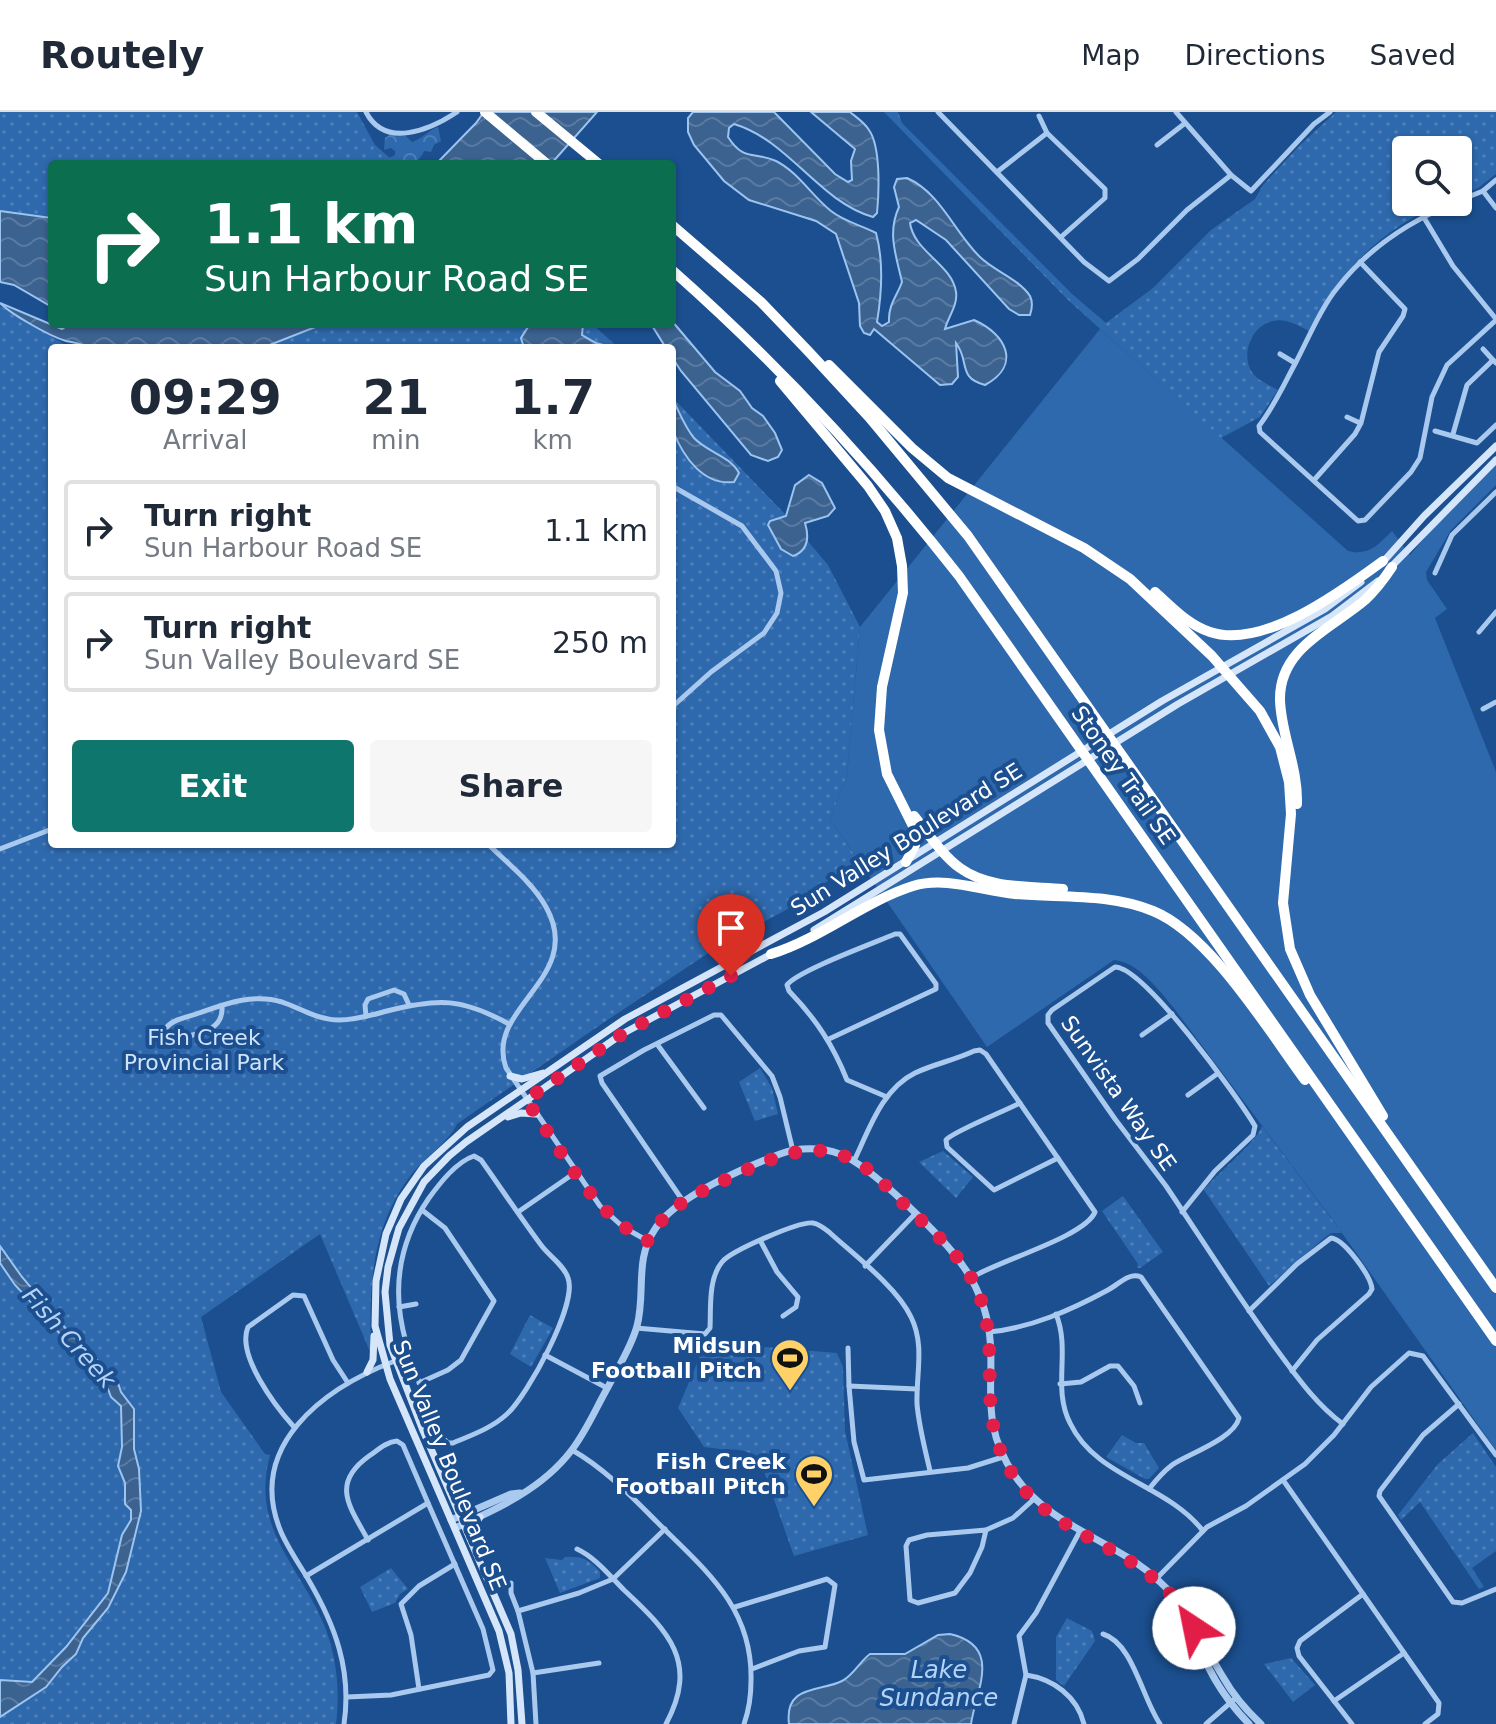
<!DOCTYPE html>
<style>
body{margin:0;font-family:"DejaVu Sans",sans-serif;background:#f6f6f7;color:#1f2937;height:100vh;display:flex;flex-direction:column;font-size:30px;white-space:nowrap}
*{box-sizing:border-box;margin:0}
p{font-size:26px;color:#747a83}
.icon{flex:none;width:44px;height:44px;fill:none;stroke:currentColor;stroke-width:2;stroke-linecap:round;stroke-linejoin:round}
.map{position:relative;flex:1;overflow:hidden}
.drawer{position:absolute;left:48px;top:232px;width:628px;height:504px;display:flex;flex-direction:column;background:#fff;border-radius:8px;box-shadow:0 2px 6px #0004}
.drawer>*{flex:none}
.banner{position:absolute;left:48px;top:48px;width:628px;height:168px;border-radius:8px;box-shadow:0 2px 6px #0004;background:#0b6e4f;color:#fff;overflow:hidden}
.controls{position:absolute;left:1392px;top:24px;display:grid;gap:16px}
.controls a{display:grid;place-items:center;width:80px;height:80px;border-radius:8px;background:#fff;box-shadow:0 2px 6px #0004;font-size:40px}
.pin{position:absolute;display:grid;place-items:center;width:68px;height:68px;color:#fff;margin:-82px -34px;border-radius:50% 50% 50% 0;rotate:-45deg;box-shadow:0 0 8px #0007}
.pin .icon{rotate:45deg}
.me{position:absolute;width:88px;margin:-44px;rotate:326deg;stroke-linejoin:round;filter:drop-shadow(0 0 6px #0008)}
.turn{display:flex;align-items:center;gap:28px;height:168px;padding:0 24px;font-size:36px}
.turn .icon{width:104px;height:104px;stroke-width:2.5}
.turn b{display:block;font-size:56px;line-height:68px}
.eta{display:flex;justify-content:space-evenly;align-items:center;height:136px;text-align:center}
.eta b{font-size:48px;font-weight:700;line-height:56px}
.button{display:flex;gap:16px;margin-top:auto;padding:16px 24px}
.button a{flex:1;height:92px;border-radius:8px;background:#0f766e;color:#fff;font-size:32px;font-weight:700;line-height:92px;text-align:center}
.button a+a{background:#f6f6f7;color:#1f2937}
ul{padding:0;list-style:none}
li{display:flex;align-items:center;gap:24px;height:100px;margin:0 16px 12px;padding:0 8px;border:4px solid #e0e1e3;border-radius:8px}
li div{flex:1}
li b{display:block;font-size:30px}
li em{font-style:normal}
header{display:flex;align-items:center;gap:48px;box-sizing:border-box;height:112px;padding:0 40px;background:#fff;border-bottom:2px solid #e0e1e3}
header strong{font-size:38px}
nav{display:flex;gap:44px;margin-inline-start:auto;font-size:28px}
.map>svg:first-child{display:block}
.grass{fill:#2e69ad}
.forest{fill:url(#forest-crowns)}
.park{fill:url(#park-dots)}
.water{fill:url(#water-waves);stroke:#9cc4f0;stroke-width:2}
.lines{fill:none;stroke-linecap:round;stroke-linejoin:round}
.minor{stroke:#a9c9ee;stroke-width:5}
.tertiary{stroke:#a9c9ee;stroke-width:7}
.secondary{stroke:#d6e6fa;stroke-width:7}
.motorway{stroke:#fff;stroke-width:10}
.route{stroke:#e11d48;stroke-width:14;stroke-dasharray:0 25.2}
.labels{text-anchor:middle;stroke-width:8;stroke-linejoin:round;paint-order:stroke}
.street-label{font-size:22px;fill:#fff;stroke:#1b4f8f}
.park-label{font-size:22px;fill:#cfe3fa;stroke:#1b4f8f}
.poi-label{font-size:22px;font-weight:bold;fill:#fff;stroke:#1b4f8f;text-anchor:end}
.water-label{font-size:24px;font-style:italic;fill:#b5d3f5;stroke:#1b4f8f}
</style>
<header>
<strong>Routely</strong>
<nav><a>Map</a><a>Directions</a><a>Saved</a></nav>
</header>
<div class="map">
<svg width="1496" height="1612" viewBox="0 0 1496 1612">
<defs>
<pattern id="forest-crowns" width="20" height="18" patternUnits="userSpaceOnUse" patternTransform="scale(2)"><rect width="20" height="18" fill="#2e69ad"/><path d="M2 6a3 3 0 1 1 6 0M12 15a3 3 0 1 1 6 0" fill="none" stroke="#4d80b9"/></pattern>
<pattern id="park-dots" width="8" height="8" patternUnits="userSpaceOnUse" patternTransform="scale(2)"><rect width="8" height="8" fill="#2e69ad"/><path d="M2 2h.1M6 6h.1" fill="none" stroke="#4d80b9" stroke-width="1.8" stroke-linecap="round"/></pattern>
<pattern id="water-waves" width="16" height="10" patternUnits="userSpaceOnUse" patternTransform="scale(2)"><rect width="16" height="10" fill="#3c6290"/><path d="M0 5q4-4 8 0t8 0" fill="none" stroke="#597aa1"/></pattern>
</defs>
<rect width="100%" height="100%" fill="#1b4f8f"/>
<path class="grass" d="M1100 217 1348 439C1369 444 1378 433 1392 419L1410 443 1438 410 1496 353V373L1451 418 1426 460 1427 468 1447 497 1435 506 1496 660V1338L1332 1107 1173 895C1159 878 1138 850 1114 848L987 935 830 707 847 663 860 515Z"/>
<path class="forest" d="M438 15 441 29 434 33 431 40 424 39C418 54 406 52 392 52L389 46 395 43V39L391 36 384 38 385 26 391 22 406 24 412 30C423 26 429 18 438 15Z"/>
<g class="park">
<path d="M0 0H357L375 33 397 52H52V113L0 106Z"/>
<path d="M884 0H898L902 11 1072 182 1106 211 1153 176 1211 118 1255 87 1263 73 1300 33 1336 0H1496V62L1478 76 1458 85V38H1406V90H1446C1384 114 1338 160 1309 219 1297 213 1286 206 1273 209 1250 214 1238 247 1256 265 1262 270 1271 274 1278 278L1260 305 1221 326 1068 188Z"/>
<path d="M0 194 71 236H52V732H672V285L784 401 828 453 860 515 847 663 830 707 858 748 786 798 722 832 600 913 457 1012C448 1031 425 1045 411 1063 370 1116 369 1178 371 1242L320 1122 201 1205 221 1280 265 1342 270 1343C250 1417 300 1453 325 1515 337 1547 340 1578 336 1612H0Z"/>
<path d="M307 212H592L619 236H259Z"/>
<path d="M760 956 772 976 778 1002 755 1009 739 970Z"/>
<path d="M1262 1014 1342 1121H1331L1323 1127 1269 1174 1204 1078C1218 1060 1257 1030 1262 1014Z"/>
<path d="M943 1039 973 1065 956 1086 919 1050Z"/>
<path d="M1123 1084 1163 1140 1140 1156H1137L1138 1152 1102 1099Z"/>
<path d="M530 1203 553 1216 531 1255 510 1242Z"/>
<path d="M706 1230 837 1241 843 1255 845 1319 868 1423 794 1444 761 1351C751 1337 740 1338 724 1337L727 1343 721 1347 717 1341 721 1337 704 1335 678 1296Z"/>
<path d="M1473 1321 1496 1355V1439L1472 1456 1484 1475 1479 1477 1420 1390 1401 1408 1398 1403 1438 1352Z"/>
<path d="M1122 1323 1136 1331H1144L1159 1356 1149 1367H1145L1106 1345Z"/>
<path d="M565 1445C581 1444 589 1447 600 1460V1466L560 1481 545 1446 562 1448Z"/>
<path d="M391 1456 408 1477 400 1482 395 1491 372 1500 360 1475Z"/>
<path d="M1067 1506 1092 1519 1095 1529 1064 1574 1056 1568V1525Z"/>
<path d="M1291 1546 1315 1573 1293 1590 1264 1552Z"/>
</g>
<g class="water">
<path d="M484 0H597L551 52H436L476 11Z"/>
<path d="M693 0H774L835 62 848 70 852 68 851 49 855 37 811 0H850C856 5 865 11 869 18 881 35 879 81 877 101L873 105C818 89 790 29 734 12L729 16 728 25C744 50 754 39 776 49 798 60 812 84 831 99 845 110 861 113 876 121 884 150 882 180 877 210L882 214 889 210C888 193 897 184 902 170 896 143 887 121 899 95L894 75 897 67 907 66C941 81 954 120 980 145 994 159 1019 167 1030 184 1033 190 1032 197 1030 203H1019L1009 197 946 128 916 108 910 111C914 140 952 152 956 180 958 193 948 205 945 217L974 208C1006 222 1022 253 985 273 957 266 970 249 956 231L958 265 952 272 940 273 874 217 870 223 864 221 860 214 859 191 836 122 816 109 749 88 724 69 694 33 688 20V6Z"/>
<path d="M0 99 52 106V195L14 173 0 170Z"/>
<path d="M0 191 62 217 69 212H323L262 236H89C81 231 74 231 66 229 49 224 11 202 0 191Z"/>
<path d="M672 209 715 260 740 279 752 296 763 304 775 321 782 338 778 345 768 349 751 343 681 259 672 245V236H666L651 212H672Z"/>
<path d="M530 212H583L582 223 596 231 614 236H524L521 226Z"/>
<path d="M672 286C679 299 684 314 694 326 707 340 730 344 739 361L734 370C703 374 683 344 673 319 670 310 672 296 672 286Z"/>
<path d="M809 363 822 371 835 396 828 404 805 411C809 424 809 438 793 444L781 437 768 413 770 409 786 404 795 373Z"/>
<path d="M0 1134 22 1165 67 1218 117 1268 121 1280 134 1297V1337L139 1357 141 1399 126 1460 108 1496 83 1526 76 1542 62 1555 46 1575 0 1605V1568L32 1570 66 1535 108 1481 122 1423 131 1408V1398L125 1392V1371L118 1354 122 1335 121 1294 111 1285 108 1277 96 1268 75 1238 15 1173 0 1151Z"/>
<path d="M950 1522C1003 1534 976 1578 971 1612H789C784 1572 821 1580 842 1569 854 1563 860 1549 870 1542H905L938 1523Z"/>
</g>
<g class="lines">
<g class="minor">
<path d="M366 0C385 37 430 18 457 0"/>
<path d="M938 0 1084 150 1109 169 1138 147 1187 98 1231 63"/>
<path d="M1176 0 1231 63 1251 79 1314 12 1330 0"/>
<path d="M1039 4 1047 21"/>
<path d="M1157 33 1184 12"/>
<path d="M997 60 1047 21 1105 77V86L1061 125"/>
<path d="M1483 79 1496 96"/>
<path d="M1458 89 1483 79 1496 68"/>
<path d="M1456 90C1410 109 1369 135 1338 175 1322 194 1308 227 1296 250 1284 272 1275 293 1259 314L1260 320 1358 409 1365 408 1411 360 1420 346 1432 285 1447 253 1496 208"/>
<path d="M1423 104 1453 154 1496 207"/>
<path d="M1483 237 1493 248"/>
<path d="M1280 242 1295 251"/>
<path d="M1347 305 1360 311"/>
<path d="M1435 319 1477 331 1496 313"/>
<path d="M1453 322 1467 273 1493 248 1496 251"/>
<path d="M1315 367 1355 322 1361 311 1379 240 1403 204 1405 197 1360 150"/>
<path d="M672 374 742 414 776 459 781 481 777 501 764 521 711 560 672 595"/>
<path d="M1435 461 1452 423 1496 380"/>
<path d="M1479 520 1496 500"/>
<path d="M1483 597 1496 590"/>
<path d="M488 732C507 751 533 771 546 795 586 866 484 895 506 956L600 1094 623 1115 648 1129"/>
<path d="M0 737 52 717"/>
<path d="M222 894C224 920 197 921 177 927H171L166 923V916C173 907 188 905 199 901 225 892 253 881 282 890 302 897 318 908 339 908 356 908 372 903 387 899 439 886 462 886 509 912"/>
<path d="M366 904 365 893 368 887 394 878 404 882 409 893"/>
<path d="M1142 923 1172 902"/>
<path d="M829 927 936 877V872L900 822H895C874 831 797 859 787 873L789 879C816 907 833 933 847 968L887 985"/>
<path d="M657 932 704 996"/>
<path d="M1188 983 1217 962"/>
<path d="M1020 991C1005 999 952 1020 946 1028L947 1035 994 1078 1058 1046"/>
<path d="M474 1044 481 1048C501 1076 520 1105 541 1133 549 1144 564 1153 568 1166 578 1192 527 1284 507 1302 492 1316 472 1323 453 1331H448L444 1327C407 1245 371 1170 429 1086 440 1071 456 1050 474 1044Z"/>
<path d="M854 1049C869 1018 882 977 915 961 934 952 955 948 974 939L980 938 986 942 1095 1100C1085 1125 997 1149 971 1166"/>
<path d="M683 1089 602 971 600 964 644 938 714 903H721L772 964 780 985 793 1039"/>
<path d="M518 1100 576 1060"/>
<path d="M1182 1100 1215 1059 1253 1023 1255 1014C1238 985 1144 855 1115 855L1052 898 1048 903V911L1115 1007 1166 1074C1203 1129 1238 1185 1277 1238 1297 1265 1316 1292 1343 1312"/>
<path d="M761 1130 777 1160 798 1185 796 1195 783 1204"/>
<path d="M865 1154 915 1102"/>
<path d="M399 1195 416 1192"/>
<path d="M1249 1199 1297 1152 1331 1126C1344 1127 1371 1164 1372 1177L1369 1182 1317 1228 1292 1259"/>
<path d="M1056 1202C1071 1239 1052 1276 1070 1311 1096 1366 1167 1372 1203 1419"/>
<path d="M636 1216 705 1222 710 1216C711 1196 708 1167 722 1150 731 1139 799 1109 813 1111 819 1112 824 1116 829 1120 854 1143 897 1175 911 1205 925 1233 916 1262 917 1292 919 1315 925 1337 930 1359"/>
<path d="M989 1220C1031 1216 1071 1198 1108 1178 1119 1172 1129 1160 1141 1165L1239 1306C1234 1327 1188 1342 1172 1353 1163 1360 1156 1368 1149 1377"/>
<path d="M848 1236 849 1274"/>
<path d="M545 1243 607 1276"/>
<path d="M419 1271 448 1258 461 1248 494 1189 445 1116 422 1098"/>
<path d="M1060 1272 1081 1270 1110 1254H1118L1134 1274 1140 1291"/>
<path d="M917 1277 849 1274 854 1330 864 1368 968 1356 1003 1345"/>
<path d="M1459 1292 1423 1323 1380 1379 1379 1384 1453 1490 1462 1491 1496 1477"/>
<path d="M294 1315C276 1295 236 1243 248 1215L293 1183 304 1184 333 1248 348 1271"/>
<path d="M572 1338C604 1356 631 1384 657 1410 705 1458 753 1495 751 1569 751 1584 749 1598 744 1612"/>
<path d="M1283 1368 1363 1482"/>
<path d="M986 1418 982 1435 970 1461 955 1481 918 1491 910 1488 906 1434 909 1428 927 1423Z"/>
<path d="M986 1418 1013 1406 1034 1387"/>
<path d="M368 1428C350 1395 330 1372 369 1344 378 1338 386 1330 397 1329L403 1333 428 1391"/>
<path d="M577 1437C596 1446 609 1463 624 1478 669 1520 699 1550 666 1612"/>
<path d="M306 1464 428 1391 483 1517 493 1558 489 1563 391 1583 347 1585"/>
<path d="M1157 1466 1207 1415 1246 1394 1305 1352 1334 1323 1371 1275 1409 1241 1423 1244 1496 1343"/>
<path d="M511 1471V1481L518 1499"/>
<path d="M735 1495 827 1467 835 1473 825 1535 799 1539 752 1557"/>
<path d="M1103 1522C1133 1531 1142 1586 1160 1612"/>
<path d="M533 1561 599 1551"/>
<path d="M1026 1563C1053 1567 1077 1584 1084 1612"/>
<path d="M419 1577 411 1523 401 1492 419 1474 455 1452"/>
<path d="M1334 1589 1404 1541"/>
<path d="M344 1612C352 1558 335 1513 308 1467 299 1452 288 1436 281 1420 245 1334 324 1276 395 1249"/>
<path d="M536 1612 533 1561 518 1499 579 1481 613 1467 665 1417"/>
<path d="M1014 1612 1026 1563 1019 1524 1036 1501 1080 1419"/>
<path d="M1206 1612 1237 1585"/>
<path d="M1352 1612 1299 1544 1297 1536 1300 1529 1363 1482 1439 1591 1438 1602 1425 1612"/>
</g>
<g class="tertiary">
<path d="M451 1408 511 1382 520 1381"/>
<path d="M455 1416C497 1397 542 1377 571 1339 586 1320 596 1296 608 1275 618 1255 631 1236 637 1214 646 1181 634 1148 655 1117 676 1084 744 1056 780 1042 799 1035 821 1035 840 1042 870 1053 944 1126 963 1154 972 1166 979 1181 984 1196 1003 1258 972 1302 1015 1364 1051 1416 1116 1428 1160 1470 1189 1496 1203 1533 1223 1565 1233 1583 1246 1598 1261 1612"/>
<path d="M1196 1522C1205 1556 1224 1586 1249 1612"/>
</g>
<g class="secondary">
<path d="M1382 451 1424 404 1496 334"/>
<path d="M1389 457 1496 348"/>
<path d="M814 818 1178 592 1332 504 1378 469"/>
<path d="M510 964 522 967 543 961"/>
<path d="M508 1005 521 1001 536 1002"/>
<path d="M367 1260 373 1248 374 1224"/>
<path d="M475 1432V1413L480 1405"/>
<path d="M511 1612 509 1561 499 1519 390 1267 375 1214 376 1169 386 1122 401 1087 424 1054 467 1015 625 907 824 800 1162 589 1325 497 1361 470"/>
<path d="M522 1612 518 1558 511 1522 422 1316 390 1233 385 1180 388 1155 399 1116 424 1070 449 1044 466 1030 622 922 775 840"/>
</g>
<g class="motorway">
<path d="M485 0 547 52"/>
<path d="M536 0 599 52"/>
<path d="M672 113 761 190 809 240 869 305 968 424 1496 1176"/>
<path d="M672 158C777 251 872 353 959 464L1496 1229"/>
<path d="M829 253 912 336 948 366 1084 436 1130 467 1212 544 1260 599 1280 635 1289 670 1291 702 1283 791 1290 837 1310 883 1383 1004"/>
<path d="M780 269 868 374 885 399 897 426 902 454 903 481 882 575 879 618 887 662 916 720 915 733 906 750"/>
<path d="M1155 480C1172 495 1188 513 1210 520 1263 538 1342 479 1383 449"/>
<path d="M1297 692C1298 654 1281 623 1280 588 1279 536 1331 517 1365 488 1376 478 1384 467 1392 455"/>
<path d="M914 704C928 721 942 743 960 756 989 777 1029 774 1063 777"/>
<path d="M771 842C822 826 865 789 913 774 946 764 982 779 1015 782 1061 786 1109 781 1153 799 1210 822 1268 918 1305 968"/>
</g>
</g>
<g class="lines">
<path class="route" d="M731 864 622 922 526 988C559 1034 595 1106 648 1129 665 1095 694 1083 727 1067 772 1046 816 1022 863 1054 879 1065 893 1082 907 1095 929 1116 953 1136 969 1162 1011 1232 967 1296 1015 1366 1063 1434 1151 1433 1194 1516"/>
</g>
<defs>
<g id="stadium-pin" transform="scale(2)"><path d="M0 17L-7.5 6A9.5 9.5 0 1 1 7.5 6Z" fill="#ffd166" stroke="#1b4f8f"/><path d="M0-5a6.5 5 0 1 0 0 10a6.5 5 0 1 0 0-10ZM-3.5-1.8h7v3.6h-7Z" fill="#111"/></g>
</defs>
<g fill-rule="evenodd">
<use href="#stadium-pin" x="790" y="1246"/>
<use href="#stadium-pin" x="814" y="1362"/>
</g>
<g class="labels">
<g class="street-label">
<text transform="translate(1124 663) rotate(55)" y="8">Stoney Trail SE</text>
<text transform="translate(906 727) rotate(-32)" y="8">Sun Valley Boulevard SE</text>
<text transform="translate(1119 981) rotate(55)" y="8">Sunvista Way SE</text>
<text transform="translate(450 1353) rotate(68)" y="8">Sun Valley Boulevard SE</text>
</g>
<g class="park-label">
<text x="204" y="933">Fish Creek<tspan x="204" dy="25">Provincial Park</tspan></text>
</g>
<g class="poi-label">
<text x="762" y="1241">Midsun<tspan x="762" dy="25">Football Pitch</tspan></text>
<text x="786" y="1357">Fish Creek<tspan x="786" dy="25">Football Pitch</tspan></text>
</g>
<g class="water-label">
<text transform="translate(69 1226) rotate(48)" y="8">Fish Creek</text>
<text x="939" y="1566">Lake<tspan x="939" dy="28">Sundance</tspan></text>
</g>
</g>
</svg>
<div class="controls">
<a><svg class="icon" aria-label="search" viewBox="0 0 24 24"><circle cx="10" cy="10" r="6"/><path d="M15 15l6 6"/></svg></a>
</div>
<div class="pin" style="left:731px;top:864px;background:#d93025"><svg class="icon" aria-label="arrive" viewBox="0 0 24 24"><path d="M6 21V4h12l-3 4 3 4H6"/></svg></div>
<svg class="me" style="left:1194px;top:1516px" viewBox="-20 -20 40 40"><circle r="19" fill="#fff"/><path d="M0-13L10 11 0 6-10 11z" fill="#e11d48"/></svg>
<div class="banner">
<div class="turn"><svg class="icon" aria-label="right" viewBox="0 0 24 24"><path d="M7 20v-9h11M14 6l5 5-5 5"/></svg><div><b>1.1 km</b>Sun Harbour Road SE</div></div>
</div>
<section class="drawer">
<div class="eta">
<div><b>09:29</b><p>Arrival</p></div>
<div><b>21</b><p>min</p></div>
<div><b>1.7</b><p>km</p></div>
</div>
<ul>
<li><svg class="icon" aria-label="right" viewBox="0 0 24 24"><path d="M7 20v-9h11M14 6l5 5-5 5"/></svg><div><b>Turn right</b><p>Sun Harbour Road SE</p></div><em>1.1 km</em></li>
<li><svg class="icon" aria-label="right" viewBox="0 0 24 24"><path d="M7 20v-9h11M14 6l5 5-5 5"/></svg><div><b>Turn right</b><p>Sun Valley Boulevard SE</p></div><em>250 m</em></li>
</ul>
<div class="button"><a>Exit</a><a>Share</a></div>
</section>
</div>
